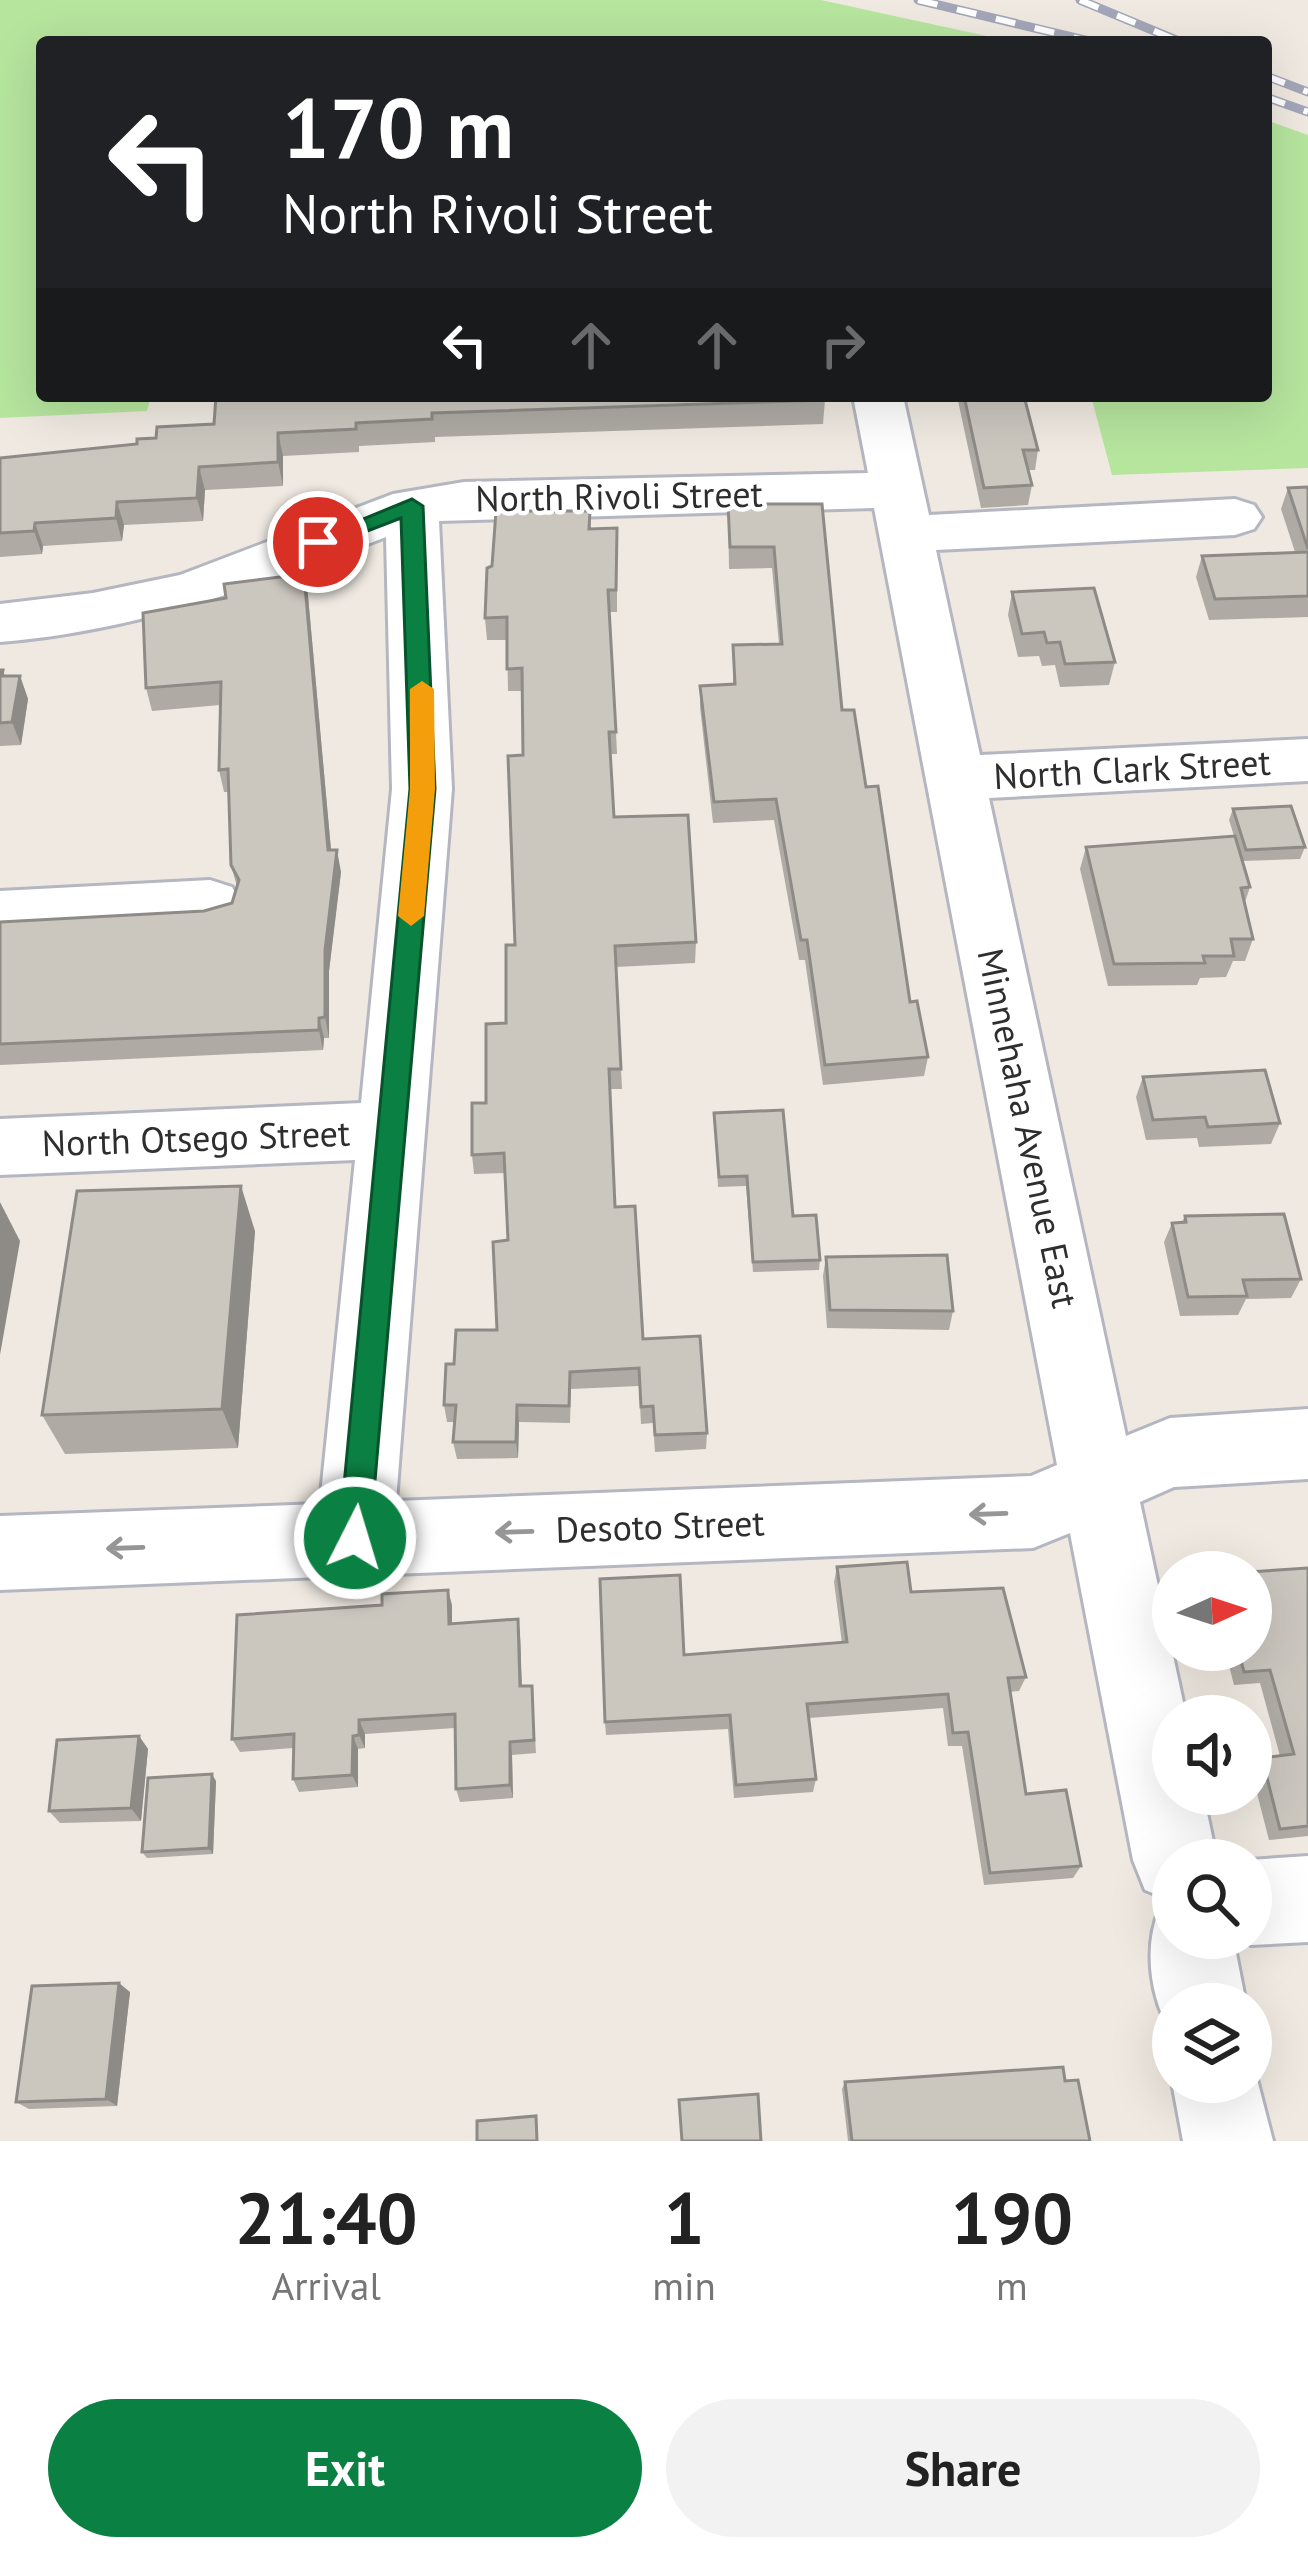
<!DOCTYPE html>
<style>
body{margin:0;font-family:"PT Sans",sans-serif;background:#f2f2f2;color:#222;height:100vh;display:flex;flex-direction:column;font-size:45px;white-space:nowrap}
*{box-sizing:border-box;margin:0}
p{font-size:39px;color:#767676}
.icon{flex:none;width:66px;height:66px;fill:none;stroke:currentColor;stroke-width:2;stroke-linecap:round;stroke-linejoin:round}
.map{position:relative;height:2141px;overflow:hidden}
.side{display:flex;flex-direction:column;background:#fff;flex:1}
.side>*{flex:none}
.hud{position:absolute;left:36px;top:36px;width:1236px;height:366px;border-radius:12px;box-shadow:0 12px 48px #0002;background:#202124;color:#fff;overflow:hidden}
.needle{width:78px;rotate:87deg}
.controls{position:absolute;left:1152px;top:1551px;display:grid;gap:24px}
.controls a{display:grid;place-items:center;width:120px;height:120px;border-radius:50%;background:#fff;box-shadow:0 12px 48px #0002;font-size:60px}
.pin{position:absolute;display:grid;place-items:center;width:102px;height:102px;color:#fff;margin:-51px;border:6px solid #fff;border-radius:50%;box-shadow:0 3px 12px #0007}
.me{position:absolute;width:132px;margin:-66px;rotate:5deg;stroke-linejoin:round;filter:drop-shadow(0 0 9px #0008)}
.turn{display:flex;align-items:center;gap:42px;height:252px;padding:0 48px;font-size:54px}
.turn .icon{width:156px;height:156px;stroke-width:2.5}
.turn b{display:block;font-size:84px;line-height:102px}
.lanes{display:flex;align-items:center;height:114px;padding:0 48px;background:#0003;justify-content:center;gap:60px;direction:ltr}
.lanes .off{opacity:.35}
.eta{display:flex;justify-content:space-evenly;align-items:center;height:204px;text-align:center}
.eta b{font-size:72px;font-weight:800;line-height:84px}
.button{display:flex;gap:24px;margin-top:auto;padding:24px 48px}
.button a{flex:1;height:138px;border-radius:72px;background:#0b8043;color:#fff;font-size:48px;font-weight:800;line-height:138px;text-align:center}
.button a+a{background:#f2f2f2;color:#222}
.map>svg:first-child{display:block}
.green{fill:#b6e59e}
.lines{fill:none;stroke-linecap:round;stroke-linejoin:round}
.minor-casing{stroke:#b4b7c1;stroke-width:6}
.minor{fill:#fff;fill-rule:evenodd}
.rail-casing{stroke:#a3a6b8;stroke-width:9}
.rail{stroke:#fff;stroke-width:6;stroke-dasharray:20;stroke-linecap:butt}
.wall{fill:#afaba4}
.shaded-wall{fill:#8e8b86}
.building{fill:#cbc7bf;stroke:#8e8b86;stroke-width:3}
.oneway{stroke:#969696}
.route{fill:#0b8043;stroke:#07532c;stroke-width:3}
.slow{fill:#f59e0b}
.labels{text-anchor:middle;stroke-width:9;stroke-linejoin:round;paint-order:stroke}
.street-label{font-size:36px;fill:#2e2e2e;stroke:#fff}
</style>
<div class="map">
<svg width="1308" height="2141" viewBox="0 0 1308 2141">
<rect width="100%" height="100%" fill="#efe9e1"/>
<g class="green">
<path d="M0 0H821L1014 42H42V396H211L150 400 147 411 0 418Z"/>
<path d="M1266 120 1308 135V468L1112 475 1091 396H1266Z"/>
</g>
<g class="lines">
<g class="minor-casing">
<g id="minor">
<path d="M853 396H903L929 515 1235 499 1254 505 1262 517 1254 529 1235 535 936 550 980 755 1308 739V781L989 798 1126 1436 1170 1418 1308 1409V1479L1174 1487 1140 1502 1186 1716H1173V1794H1203L1217 1860H1173V1901L1145 1890 1133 1860 1070 1533 1033 1548 0 1590V1516L320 1504 355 1160 0 1175V1119L361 1103 392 789 386 537C258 586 138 631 0 642V604L93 593 180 575 393 494 464 482 868 473ZM874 508 1057 1465 1031 1476 396 1501 452 789 439 521Z"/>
<path d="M210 880 232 887 241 904 232 921 210 928 0 939V891Z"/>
<path d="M1308 1856V1942L1251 1945 1235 1938H1251L1250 1860Z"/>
<path d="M1173 1902V1938H1233L1246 2004H1173V2036C1150 1999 1143 1948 1160 1908Z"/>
<path d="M1251 2056 1273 2141H1183L1172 2082 1173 2080 1251 2082Z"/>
</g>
</g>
<use href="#minor" class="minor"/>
<g class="rail-casing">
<g id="rail">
<path d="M918 0 1093 42"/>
<path d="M1080 0 1181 42"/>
<path d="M1266 76 1308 92"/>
<path d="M1266 97 1308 112"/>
</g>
</g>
<use href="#rail" class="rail"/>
</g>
<g class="wall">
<path d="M216 396 825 400 823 424 435 437V442L359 446V452L283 456V486L205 490 203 521 124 525 122 541 43 546 42 554 0 557V458L137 444 214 424Z"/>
<path d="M957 396H1024L1038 450 1035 470H1028L1032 485 1028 505 981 508Z"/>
<path d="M1308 487V617L1209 620 1196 577 1202 556 1295 552 1281 509 1288 488Z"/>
<path d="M728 504H822L842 710 866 787 910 1002 928 1057 924 1076 823 1085 805 960H799L774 820 713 823 700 707V686L733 684V645L779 644 772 568 729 569Z"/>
<path d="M590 511 591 529 617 528V612H609L616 732 617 754H610L614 817 696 942 695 963 616 967 622 1089H610L615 1207 643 1339 707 1433 706 1449 655 1452 653 1423 641 1424 639 1386 571 1389 570 1423 519 1422 518 1458 457 1459 453 1442 455 1422H447L444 1405 454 1364 497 1330 508 1240 505 1173 474 1174 472 1155 506 1023 515 945 523 755V691H508L507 640H487L485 618 492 566Z"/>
<path d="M304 574 308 596 331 850 341 872 329 971V1038H324L323 1050 0 1065V922L204 911 232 903 237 887 231 865 229 792H224L219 770 220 705 152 711 146 688 226 598Z"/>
<path d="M1012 592 1115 662 1109 685 1060 687 1055 665 1042 666 1039 656 1018 657 1008 615Z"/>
<path d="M0 670 6 676H20L28 699 21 745 0 746Z"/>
<path d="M1233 809 1305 847 1300 859 1243 861 1250 887 1245 902 1253 939 1245 961H1233L1226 977 1200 978 1197 985 1108 986 1080 869 1086 847 1234 836 1229 820Z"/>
<path d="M1143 1077 1280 1123 1271 1144 1199 1147 1197 1138 1146 1140 1136 1097Z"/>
<path d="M714 1113 793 1216 820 1260 819 1270 753 1272 746 1186 718 1187Z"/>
<path d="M1185 1216 1301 1279 1291 1298 1246 1299 1238 1315 1180 1316 1164 1242 1172 1223 1182 1222Z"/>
<path d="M255 1231 238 1448 65 1454 42 1415Z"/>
<path d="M826 1257 953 1311 949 1330 827 1328 823 1276Z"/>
<path d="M837 1567 911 1592 1026 1677 1019 1691 1010 1692 1026 1794 1081 1866 1073 1878 984 1885 962 1746H948L943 1708 809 1718 816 1779 813 1792 734 1798 728 1729 606 1735 605 1722 684 1655 842 1643 834 1582Z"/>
<path d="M1308 1568V1836L1269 1840 1251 1770 1262 1758 1280 1756 1260 1683 1234 1685 1225 1650H1251Z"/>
<path d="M452 1605V1624L520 1634 522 1686H532L536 1753 512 1755 513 1798 460 1802 456 1789 455 1728 365 1734V1748L358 1749V1787L299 1792 293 1779V1748L240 1752 232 1739Z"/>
<path d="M139 1736 148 1749 141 1821 60 1823 49 1811Z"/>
<path d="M216 1781 213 1854 147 1858 142 1852Z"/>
<path d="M130 1992 117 2106 29 2109 16 2102Z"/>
<path d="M1065 2081 1090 2141H848L842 2089 845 2082Z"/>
</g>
<g class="shaded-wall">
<path d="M278 433 283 456V486L278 462Z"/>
<path d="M199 467 205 490 203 521 197 498Z"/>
<path d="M117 502 124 525 122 541 116 518Z"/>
<path d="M35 523 43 546 42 554 34 531Z"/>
<path d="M304 574 308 596 333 872 328 850Z"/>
<path d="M20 676 28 699 21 745 12 722Z"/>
<path d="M337 850 341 872 329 971V1038L325 1017V950Z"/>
<path d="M319 1018 324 1038 323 1050 319 1030Z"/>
<path d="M241 1186 255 1231 238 1448 222 1409Z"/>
<path d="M0 1202 20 1241 0 1355Z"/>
<path d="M517 1405 519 1422 518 1458 516 1442Z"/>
<path d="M448 1590 452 1605V1639L449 1624Z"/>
<path d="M518 1619 520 1634 522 1700 520 1686Z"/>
<path d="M359 1720 365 1734V1748L359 1735Z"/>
<path d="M139 1736 148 1749 141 1821 131 1808Z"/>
<path d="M353 1736 358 1749V1787L352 1775Z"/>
<path d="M510 1742 512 1755 513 1798 510 1785Z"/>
<path d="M212 1774 216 1781 213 1854 209 1848Z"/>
<path d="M119 1983 130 1992 117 2106 106 2099Z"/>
</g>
<g class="building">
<path d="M216 396H824L825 400 432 413V419L356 423V429L278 433V462L199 467 197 498 117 502 116 518 35 523 34 531 0 533V458L137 444V439L156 438 157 427 214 424Z"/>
<path d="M964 396H1024L1038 450H1023L1032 485 984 488Z"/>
<path d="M1308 487V549L1288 488Z"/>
<path d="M728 504H822L842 710H854L866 787 878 786 910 1002 917 1001 928 1057 825 1065 807 940H801L776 799 714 802 700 686 735 684 733 645 782 644 774 547H730Z"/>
<path d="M496 511H590L589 529 617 528 616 590H608L616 732H609L614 817 688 815 696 942 615 946 621 1069H609L615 1207 635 1206 643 1339 700 1336 707 1433 655 1435 653 1406 641 1407 639 1368 570 1372 569 1406 517 1405 516 1442H453L456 1405H444L446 1364H454L456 1330H497L493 1242 508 1240 504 1153 472 1155V1103H486V1024L506 1023V945H515L508 756 523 755 522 668 507 669V617L485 618 487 568 492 566Z"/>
<path d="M1308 552V596L1215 599 1202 556Z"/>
<path d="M304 574 328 850H337L325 950V1017L319 1018V1030L0 1044V922L204 911 232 903 239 880 231 865 228 769 219 770 221 682 146 688 143 613 226 598 224 584Z"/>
<path d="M1094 588 1115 662 1065 664 1060 642 1047 643 1044 632 1022 634 1012 592Z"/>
<path d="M0 670H3L2 676H20L12 722 0 723Z"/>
<path d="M1291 806 1305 847 1246 850 1233 809Z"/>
<path d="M1235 836 1250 887 1241 888 1253 939H1231L1234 956H1203L1205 963 1114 964 1086 847Z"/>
<path d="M1265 1070 1280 1123 1208 1127 1205 1117 1153 1120 1143 1077Z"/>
<path d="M783 1110 793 1216 816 1215 820 1260 753 1262 747 1176 719 1177 714 1113Z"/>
<path d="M241 1186 222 1409 42 1415 77 1191Z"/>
<path d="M1284 1214 1301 1279 1243 1280 1247 1296 1188 1297 1172 1223 1186 1222 1185 1216Z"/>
<path d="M947 1255 953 1311 830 1310 826 1257Z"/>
<path d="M907 1562 911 1592 1003 1588 1026 1677 1008 1678 1026 1794 1066 1790 1081 1866 990 1873 968 1732 953 1733 948 1694 807 1704 816 1779 736 1785 730 1715 605 1722 600 1579 680 1575 684 1655 847 1642 837 1567Z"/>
<path d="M1308 1568V1826L1280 1829 1262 1758 1294 1754 1270 1670 1244 1672 1238 1650H1251V1572H1248Z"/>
<path d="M448 1590 449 1624 518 1619 520 1686H532L534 1740 510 1742V1785L456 1789 455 1714 359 1720V1735L353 1736 352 1775 293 1779 294 1734 232 1739 237 1615 382 1605V1594Z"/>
<path d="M139 1736 131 1808 49 1811 57 1740Z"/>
<path d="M212 1774 209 1848 142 1852 148 1778Z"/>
<path d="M119 1983 106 2099 16 2102 32 1986Z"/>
<path d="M1063 2067 1065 2081 1078 2080 1090 2141H852L845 2082Z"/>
<path d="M758 2094 761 2141H682L679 2100Z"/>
<path d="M536 2116 537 2141H477V2121Z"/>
</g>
<defs><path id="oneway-shaft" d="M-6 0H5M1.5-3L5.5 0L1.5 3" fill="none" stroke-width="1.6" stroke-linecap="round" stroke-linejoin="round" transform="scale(3)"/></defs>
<g class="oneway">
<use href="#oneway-shaft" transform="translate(988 1514) rotate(178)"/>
<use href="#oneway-shaft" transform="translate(514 1532) rotate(178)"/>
<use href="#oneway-shaft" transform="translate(125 1548) rotate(178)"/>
</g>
<path class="route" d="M412 499 423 506 435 789 370 1538 366 1549 355 1553 343 1549 339 1538 410 789 401 518 318 550 307 542Z"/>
<path class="slow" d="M422 681 434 689 435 789 424 916 411 926 398 916 410 789V689Z"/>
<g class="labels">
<g class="street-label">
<text transform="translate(619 496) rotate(-1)" y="13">North Rivoli Street</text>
<text transform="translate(1132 769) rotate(-3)" y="13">North Clark Street</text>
<text transform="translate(1028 1128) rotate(78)" y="13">Minnehaha Avenue East</text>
<text transform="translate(196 1138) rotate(-2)" y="13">North Otsego Street</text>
<text transform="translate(660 1526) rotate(-2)" y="13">Desoto Street</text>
</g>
</g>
</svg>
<div class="controls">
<a><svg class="needle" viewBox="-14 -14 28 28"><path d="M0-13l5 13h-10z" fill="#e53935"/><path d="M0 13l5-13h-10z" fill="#767676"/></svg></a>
<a><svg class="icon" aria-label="sound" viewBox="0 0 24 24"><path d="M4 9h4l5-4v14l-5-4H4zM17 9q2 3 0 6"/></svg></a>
<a><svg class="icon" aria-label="search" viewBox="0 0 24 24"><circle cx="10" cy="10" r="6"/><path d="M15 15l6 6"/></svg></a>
<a><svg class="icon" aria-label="layers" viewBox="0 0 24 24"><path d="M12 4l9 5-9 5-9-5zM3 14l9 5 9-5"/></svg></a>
</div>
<div class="pin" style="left:318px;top:542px;background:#d93025"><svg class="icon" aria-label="arrive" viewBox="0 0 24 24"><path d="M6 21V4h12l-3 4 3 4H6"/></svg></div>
<svg class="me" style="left:355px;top:1538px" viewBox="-20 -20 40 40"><circle r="17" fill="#0b8043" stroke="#fff" stroke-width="3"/><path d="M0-11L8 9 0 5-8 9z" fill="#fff"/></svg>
<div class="hud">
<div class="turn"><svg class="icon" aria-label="left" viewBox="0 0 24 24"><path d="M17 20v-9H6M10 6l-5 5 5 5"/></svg><div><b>170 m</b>North Rivoli Street</div></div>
<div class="lanes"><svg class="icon" aria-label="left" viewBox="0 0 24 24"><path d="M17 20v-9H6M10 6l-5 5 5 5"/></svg><svg class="icon off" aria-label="ahead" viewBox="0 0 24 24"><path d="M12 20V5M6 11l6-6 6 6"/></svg><svg class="icon off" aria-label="ahead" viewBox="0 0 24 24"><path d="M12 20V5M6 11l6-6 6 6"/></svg><svg class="icon off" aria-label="right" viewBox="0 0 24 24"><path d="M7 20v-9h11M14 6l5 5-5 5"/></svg></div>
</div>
</div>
<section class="side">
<div class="eta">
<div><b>21:40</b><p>Arrival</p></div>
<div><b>1</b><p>min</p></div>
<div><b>190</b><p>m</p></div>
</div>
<div class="button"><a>Exit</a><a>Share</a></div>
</section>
